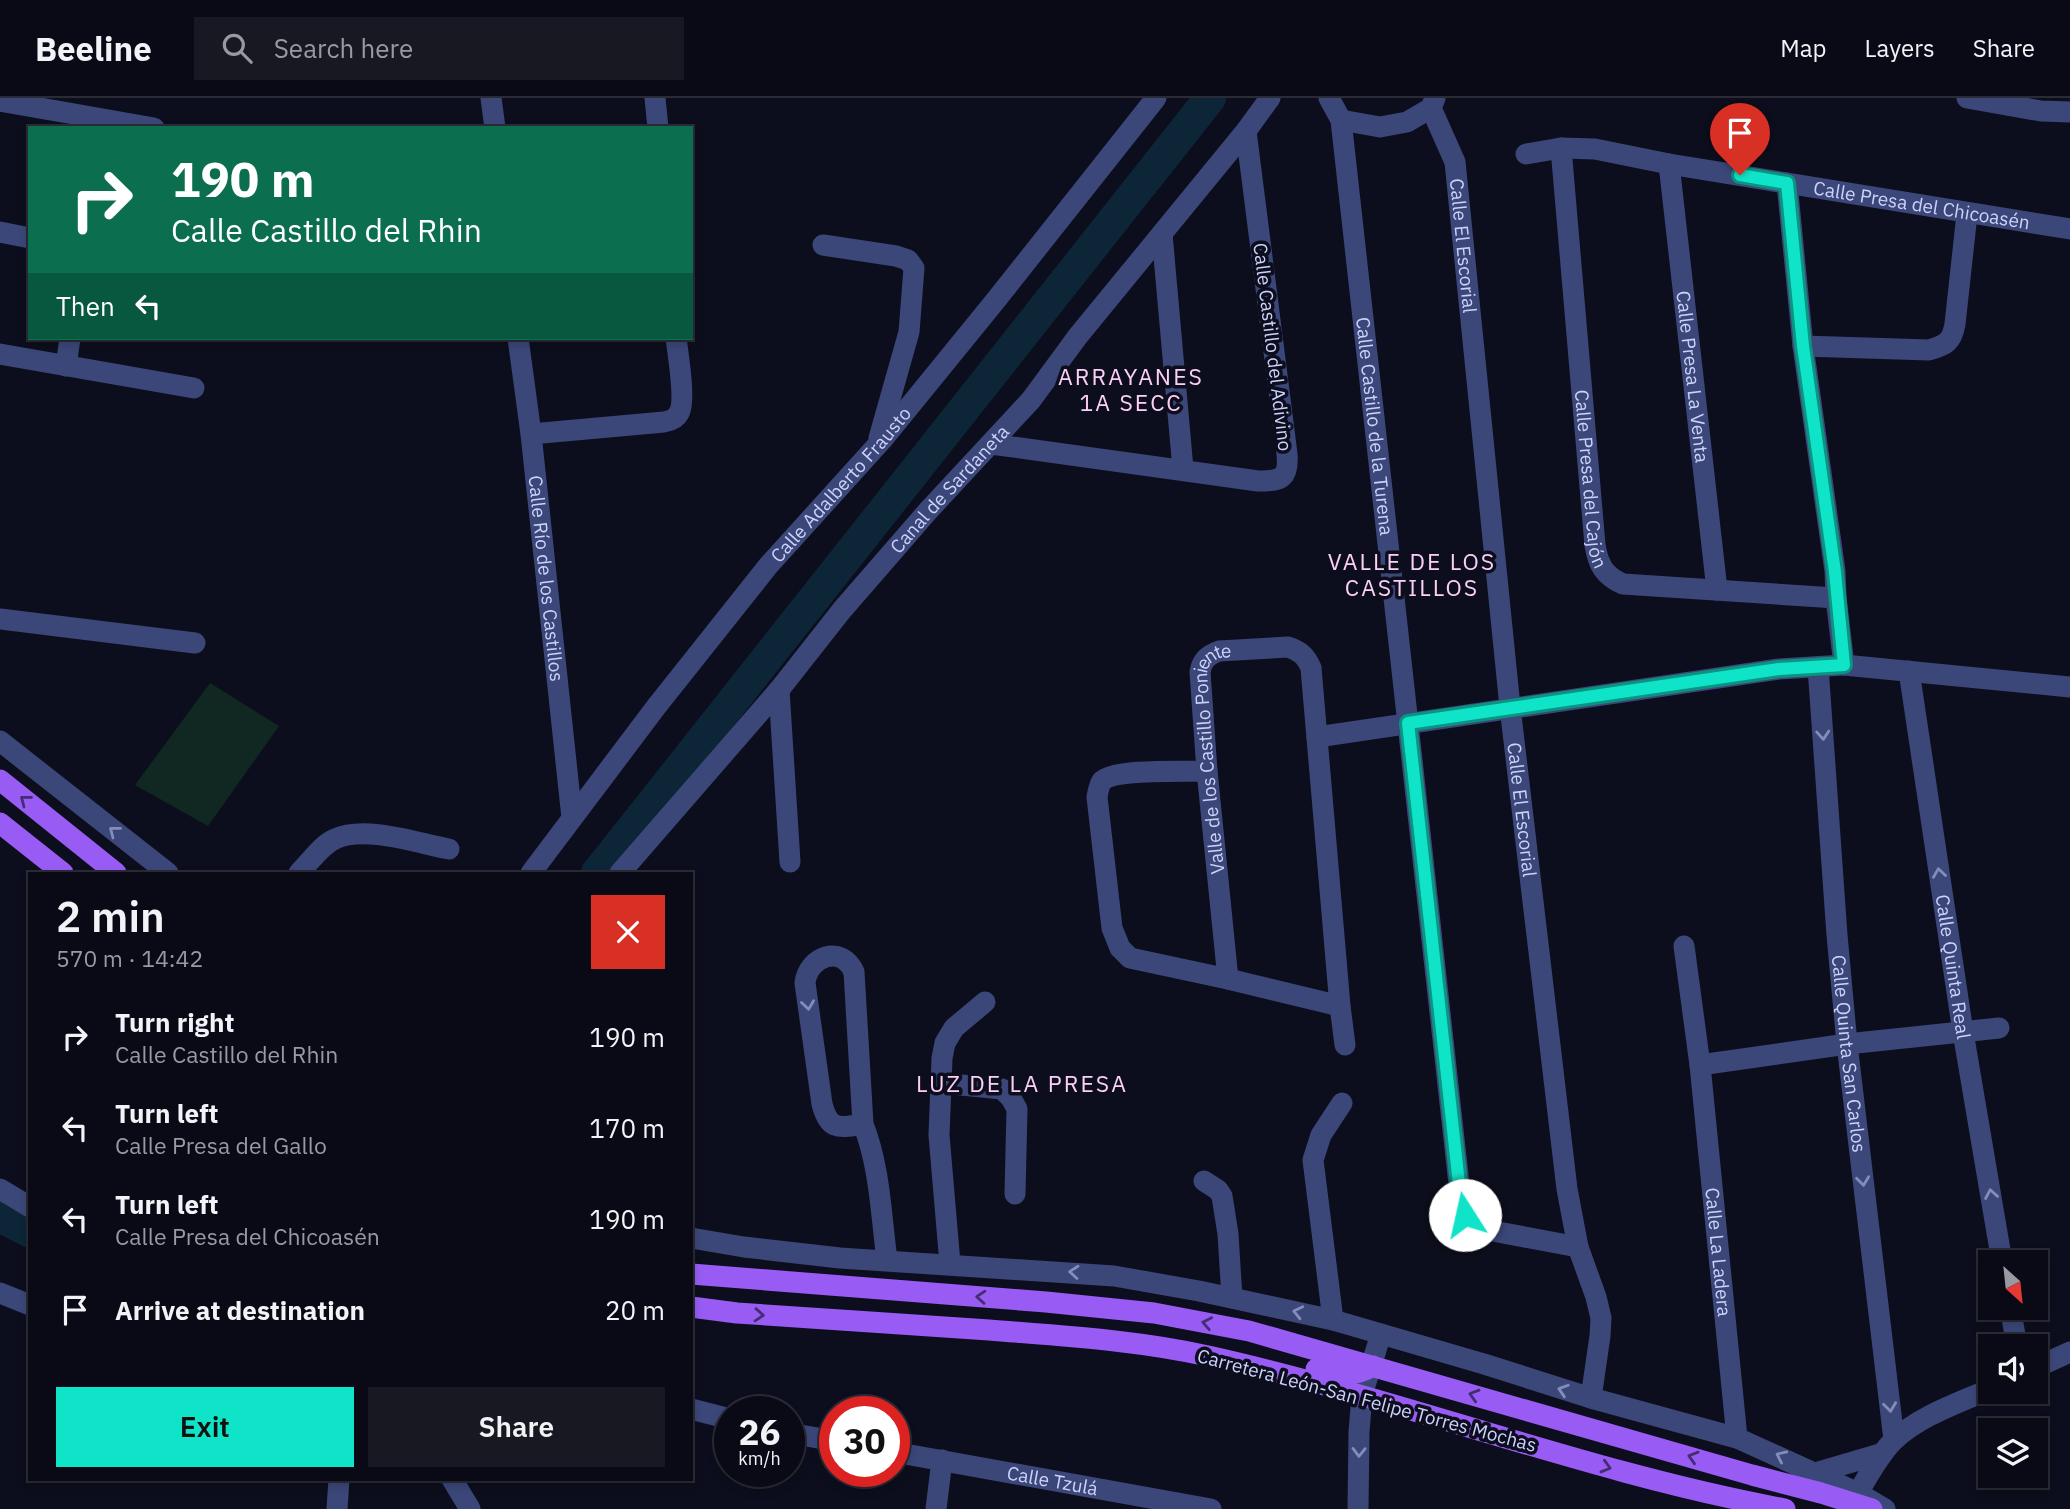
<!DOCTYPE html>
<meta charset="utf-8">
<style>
body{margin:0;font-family:"IBM Plex Sans",sans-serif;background:#181823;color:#f1f3f6;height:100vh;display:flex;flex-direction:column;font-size:26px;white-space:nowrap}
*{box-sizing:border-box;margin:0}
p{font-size:23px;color:#999aa1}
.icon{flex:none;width:38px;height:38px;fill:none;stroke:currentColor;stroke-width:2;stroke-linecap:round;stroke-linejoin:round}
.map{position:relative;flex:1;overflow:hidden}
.details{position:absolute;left:28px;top:774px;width:665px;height:609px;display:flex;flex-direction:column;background:#0a0a16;border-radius:0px;box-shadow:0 4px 10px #0003,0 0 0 2px #2a2b35}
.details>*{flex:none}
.hud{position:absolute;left:28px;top:28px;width:665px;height:214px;border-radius:0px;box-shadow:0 4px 10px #0003,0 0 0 2px #2a2b35;background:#0b6e4f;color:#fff;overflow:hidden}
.needle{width:46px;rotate:153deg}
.controls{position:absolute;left:1978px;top:1152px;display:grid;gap:14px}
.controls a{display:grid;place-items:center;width:70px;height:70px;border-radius:0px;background:#0a0a16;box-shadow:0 4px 10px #0003,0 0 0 2px #2a2b35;font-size:35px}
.speed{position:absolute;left:714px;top:1298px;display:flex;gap:14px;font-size:35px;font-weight:700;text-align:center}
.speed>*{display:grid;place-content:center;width:91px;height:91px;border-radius:50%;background:#0a0a16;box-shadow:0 4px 10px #0003,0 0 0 2px #2a2b35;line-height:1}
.speed small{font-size:18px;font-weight:400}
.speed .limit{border:10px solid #d22;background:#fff;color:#111}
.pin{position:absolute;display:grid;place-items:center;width:60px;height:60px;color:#fff;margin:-72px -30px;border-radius:50% 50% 50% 0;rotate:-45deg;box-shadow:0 0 7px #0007}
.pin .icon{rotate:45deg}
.me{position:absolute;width:77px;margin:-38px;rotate:350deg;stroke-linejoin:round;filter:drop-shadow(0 0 5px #0008)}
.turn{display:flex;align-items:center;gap:24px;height:147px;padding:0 28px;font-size:32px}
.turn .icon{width:91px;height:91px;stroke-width:2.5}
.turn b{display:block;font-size:49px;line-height:60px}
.then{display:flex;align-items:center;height:66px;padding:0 28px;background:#0003;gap:14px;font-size:26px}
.round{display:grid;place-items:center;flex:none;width:74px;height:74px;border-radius:0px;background:#181823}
.summary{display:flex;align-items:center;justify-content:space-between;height:119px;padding:0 28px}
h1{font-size:42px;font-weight:600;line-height:52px}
.action{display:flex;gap:14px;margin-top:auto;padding:14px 28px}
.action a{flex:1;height:80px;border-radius:0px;background:#10e4c8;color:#111;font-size:28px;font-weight:600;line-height:80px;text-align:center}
.action a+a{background:#181823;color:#f1f3f6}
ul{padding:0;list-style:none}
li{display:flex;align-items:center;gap:21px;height:91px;padding:0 28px}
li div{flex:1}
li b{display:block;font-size:26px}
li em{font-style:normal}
header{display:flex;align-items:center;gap:42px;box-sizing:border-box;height:98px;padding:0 35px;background:#0a0a16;border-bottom:2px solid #2a2b35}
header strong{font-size:33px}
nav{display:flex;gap:38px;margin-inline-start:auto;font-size:24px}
.search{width:490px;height:63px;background:#181823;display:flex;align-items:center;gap:18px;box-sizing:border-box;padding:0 24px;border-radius:0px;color:#999aa1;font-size:26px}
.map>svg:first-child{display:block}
.garden{fill:#112721}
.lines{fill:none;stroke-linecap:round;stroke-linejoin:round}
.river{stroke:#0c2637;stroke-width:32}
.minor{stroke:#3b4779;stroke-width:21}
.major{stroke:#985cf4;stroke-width:21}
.oneway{stroke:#848cba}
.oneway2{stroke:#452d73}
.route-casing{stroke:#0a9482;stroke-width:18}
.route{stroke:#10e4c8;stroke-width:12}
.labels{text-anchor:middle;stroke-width:7;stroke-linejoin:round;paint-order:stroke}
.street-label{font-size:19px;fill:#cdd2fb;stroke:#0d0e1d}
.quarter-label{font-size:23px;letter-spacing:2px;fill:#fccff6;stroke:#0d0e1d}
</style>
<header>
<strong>Beeline</strong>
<div class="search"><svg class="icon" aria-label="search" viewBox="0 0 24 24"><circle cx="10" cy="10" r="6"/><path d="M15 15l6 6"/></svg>Search here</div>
<nav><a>Map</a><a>Layers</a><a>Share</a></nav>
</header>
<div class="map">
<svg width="2070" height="1411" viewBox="0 0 2070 1411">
<rect width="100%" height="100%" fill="#0d0e1d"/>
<path class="garden" d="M210 585 279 628 208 728 135 687Z"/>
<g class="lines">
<g class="river">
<path d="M597 775 1210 0"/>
<path d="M0 1118 30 1134"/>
</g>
<g class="minor">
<path d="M491 0 495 30"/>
<path d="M655 0 658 30"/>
<path d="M1329 0 1341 22 1380 29 1407 24 1431 10"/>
<path id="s1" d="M1435 0 1431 10 1455 64 1510 609 1567 1091 1578 1149 1596 1199 1601 1220 1600 1238 1591 1300"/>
<path d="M1967 0 2041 13 2070 14"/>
<path d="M0 3 154 30"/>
<path id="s2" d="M1341 22 1461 1104C1464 1115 1467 1123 1477 1130L1578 1149"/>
<path id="s3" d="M1561 50 1595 447C1598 466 1604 478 1623 486L1836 500"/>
<path id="s4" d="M1526 56 1561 50 1595 51 1669 66 2070 131"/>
<path id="s5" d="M1669 66 1717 492"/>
<path d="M1787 85 1803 248 1835 473 1836 500 1844 567"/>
<path d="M0 134 30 140"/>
<path d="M1162 136 1183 371"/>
<path d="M823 147 896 158 908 162 914 170 909 234 879 340"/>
<path id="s6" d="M518 240 531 336 572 720"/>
<path d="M1803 248 1929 252C1946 247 1952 244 1955 226L1967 116"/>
<path d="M0 256 194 290"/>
<path d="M66 268 70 240"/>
<path d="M531 336 664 324C670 323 676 321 679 315 686 303 678 256 676 240"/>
<path d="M991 346 1258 383C1281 383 1289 381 1287 356L1246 33"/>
<path d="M0 521 195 545"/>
<path id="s7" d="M1818 569 1837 837 1847 946 1894 1342"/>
<path id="s8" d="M1909 573 1963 934 2002 1164"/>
<path d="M779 592 790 764"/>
<path d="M1317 639 1779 571 1844 567 2070 589"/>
<path d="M0 643 168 775"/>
<path d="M1207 673C1187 674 1115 670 1102 683 1099 687 1098 694 1097 699L1112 830 1120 850 1130 860 1228 881 1340 908"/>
<path d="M299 775C310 764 321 747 335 741 365 727 417 745 449 751"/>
<path id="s9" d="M531 775 656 609 768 468 882 342 996 202 1156 0"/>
<path id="s10" d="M620 775 779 592 842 512 927 414 1031 302 1078 238 1246 33 1270 0"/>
<path id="s11" d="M1684 848 1700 967 1737 1340"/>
<path id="s12" d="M1228 881 1207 673 1200 574C1202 562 1208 557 1219 553L1288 549C1300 553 1306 558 1311 570L1340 908 1345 947"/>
<path d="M1700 967 1847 946 1999 930"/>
<path d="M941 985 1002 991 1011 1000 1017 1011 1015 1096"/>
<path d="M863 1026C839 1030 829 1033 822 1006L805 885C808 858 842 846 854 874L863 1026C880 1069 881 1117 887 1162"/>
<path d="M1204 1083 1218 1092 1222 1098 1228 1136 1232 1200"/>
<path d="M0 1091 30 1109"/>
<path d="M691 1140 744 1149 840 1160 1114 1178 1199 1193 1333 1222 1484 1266 1591 1300 1737 1340 1858 1395 1885 1411"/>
<path d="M950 1166 939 1037 942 960 945 945 954 930 985 904"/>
<path d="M0 1195 30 1207"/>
<path d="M2010 1209 2017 1248"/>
<path d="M1333 1222 1313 1062 1321 1037 1342 1005"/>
<path d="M2035 1270 2070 1254"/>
<path d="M691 1311 730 1321"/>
<path d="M789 1335 835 1343"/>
<path id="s13" d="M894 1354 1211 1411"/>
<path d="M1815 1375 1883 1355"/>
<path d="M452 1381 470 1411"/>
<path d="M1851 1407C1863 1387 1877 1359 1893 1343 1919 1318 1958 1305 1990 1291"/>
<path d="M337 1411 339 1381"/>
<path d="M936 1411 942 1362"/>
<path d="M1358 1411 1359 1334 1362 1297 1381 1236"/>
</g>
<g class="major">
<path d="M0 682 116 775"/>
<path d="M0 725 63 775"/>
<path d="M691 1176 1046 1204 1154 1215 1249 1233 1752 1377 1821 1395 1872 1411"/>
<path d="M691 1209 737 1215C821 1221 905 1226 989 1232 1062 1238 1136 1242 1208 1258 1402 1301 1589 1375 1785 1411"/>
<path d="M1316 1271C1337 1277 1353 1280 1373 1268"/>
</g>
</g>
<defs><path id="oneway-chevron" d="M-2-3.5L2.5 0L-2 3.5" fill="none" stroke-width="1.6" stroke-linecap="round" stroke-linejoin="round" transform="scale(1.75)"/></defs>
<g class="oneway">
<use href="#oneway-chevron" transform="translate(1823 637) rotate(86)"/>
<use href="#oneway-chevron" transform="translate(114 733) rotate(-142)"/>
<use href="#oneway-chevron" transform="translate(1939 775) rotate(-98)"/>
<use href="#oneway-chevron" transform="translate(808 907) rotate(82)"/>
<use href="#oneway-chevron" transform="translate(1863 1083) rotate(83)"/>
<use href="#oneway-chevron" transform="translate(1991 1096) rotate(-100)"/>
<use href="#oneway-chevron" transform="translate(1074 1174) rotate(-175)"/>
<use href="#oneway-chevron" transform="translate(1298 1214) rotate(-167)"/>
<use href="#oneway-chevron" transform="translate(1563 1292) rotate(-162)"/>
<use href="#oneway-chevron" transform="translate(1890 1309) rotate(83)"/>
<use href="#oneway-chevron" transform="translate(1359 1354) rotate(91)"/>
<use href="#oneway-chevron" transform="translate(1781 1358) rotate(-155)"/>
</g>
<g class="oneway2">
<use href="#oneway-chevron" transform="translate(25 702) rotate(-142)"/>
<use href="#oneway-chevron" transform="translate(981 1199) rotate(-176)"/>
<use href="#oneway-chevron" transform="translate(759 1217) rotate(4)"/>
<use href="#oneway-chevron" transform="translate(1207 1225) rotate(-169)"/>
<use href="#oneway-chevron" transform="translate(1474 1297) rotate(-164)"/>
<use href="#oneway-chevron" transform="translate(1693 1359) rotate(-163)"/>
<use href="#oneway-chevron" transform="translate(1606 1369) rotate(16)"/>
</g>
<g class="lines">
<g class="route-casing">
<path id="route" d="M1465 1117 1461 1104 1408 625 1779 571 1844 567 1835 474 1803 248 1787 85 1740 77"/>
</g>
<use href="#route" class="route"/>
</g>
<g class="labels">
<g class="street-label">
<text dy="7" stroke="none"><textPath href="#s4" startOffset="401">Calle Presa del Chicoasén</textPath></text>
<text dy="7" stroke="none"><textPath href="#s1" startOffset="154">Calle El Escorial</textPath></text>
<text transform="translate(1273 249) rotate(83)" y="7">Calle Castillo del Adivino</text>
<text dy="7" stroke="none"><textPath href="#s5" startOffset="214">Calle Presa La Venta</textPath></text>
<text dy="7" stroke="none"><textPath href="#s2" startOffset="308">Calle Castillo de la Turena</textPath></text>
<text dy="7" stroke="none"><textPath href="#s3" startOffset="332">Calle Presa del Cajón</textPath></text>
<text dy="7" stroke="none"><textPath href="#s9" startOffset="497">Calle Adalberto Frausto</textPath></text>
<text dy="7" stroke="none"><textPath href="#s10" startOffset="506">Canal de Sardaneta</textPath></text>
<text dy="7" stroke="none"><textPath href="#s6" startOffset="242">Calle Río de los Castillos</textPath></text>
<text dy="7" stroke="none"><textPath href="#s12" startOffset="228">Valle de los Castillo Poniente</textPath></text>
<text dy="7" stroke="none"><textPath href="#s1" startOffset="721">Calle El Escorial</textPath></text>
<text dy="7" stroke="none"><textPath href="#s8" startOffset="299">Calle Quinta Real</textPath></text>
<text dy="7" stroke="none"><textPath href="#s7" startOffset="388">Calle Quinta San Carlos</textPath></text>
<text dy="7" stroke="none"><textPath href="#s11" startOffset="308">Calle La Ladera</textPath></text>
<text transform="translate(1367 1302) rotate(15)" y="7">Carretera León-San Felipe Torres Mochas</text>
<text dy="7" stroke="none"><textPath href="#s13" startOffset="161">Calle Tzulá</textPath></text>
</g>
<g class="quarter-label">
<text x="1131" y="287">ARRAYANES<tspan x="1131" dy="26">1A SECC</tspan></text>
<text x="1412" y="472">VALLE DE LOS<tspan x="1412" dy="26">CASTILLOS</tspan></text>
<text x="1022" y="994">LUZ DE LA PRESA</text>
</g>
</g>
</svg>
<div class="controls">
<a><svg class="needle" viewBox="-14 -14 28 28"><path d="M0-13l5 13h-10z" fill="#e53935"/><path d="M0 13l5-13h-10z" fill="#999aa1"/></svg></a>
<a><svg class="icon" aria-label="sound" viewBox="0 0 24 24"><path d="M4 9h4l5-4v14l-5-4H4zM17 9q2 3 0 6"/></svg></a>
<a><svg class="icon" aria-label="layers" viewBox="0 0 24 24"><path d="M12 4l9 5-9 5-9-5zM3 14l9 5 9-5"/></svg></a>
</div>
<div class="speed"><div>26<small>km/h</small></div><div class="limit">30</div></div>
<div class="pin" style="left:1740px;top:77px;background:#d93025"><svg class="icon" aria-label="arrive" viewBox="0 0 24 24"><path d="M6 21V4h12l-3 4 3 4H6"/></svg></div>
<svg class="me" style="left:1465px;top:1117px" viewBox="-20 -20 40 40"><circle r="19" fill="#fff"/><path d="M0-13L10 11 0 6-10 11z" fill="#10e4c8"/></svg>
<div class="hud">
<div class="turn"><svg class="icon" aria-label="right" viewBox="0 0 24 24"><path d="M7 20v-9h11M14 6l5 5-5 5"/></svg><div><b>190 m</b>Calle Castillo del Rhin</div></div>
<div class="then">Then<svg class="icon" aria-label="left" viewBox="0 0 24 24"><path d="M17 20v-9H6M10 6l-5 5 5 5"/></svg></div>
</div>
<section class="details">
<div class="summary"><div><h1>2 min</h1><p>570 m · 14:42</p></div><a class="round" style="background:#d93025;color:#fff"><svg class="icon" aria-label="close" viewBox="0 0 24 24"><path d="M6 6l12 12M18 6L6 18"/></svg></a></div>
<ul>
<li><svg class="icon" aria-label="right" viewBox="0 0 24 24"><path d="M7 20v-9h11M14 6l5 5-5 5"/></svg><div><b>Turn right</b><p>Calle Castillo del Rhin</p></div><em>190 m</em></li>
<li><svg class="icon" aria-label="left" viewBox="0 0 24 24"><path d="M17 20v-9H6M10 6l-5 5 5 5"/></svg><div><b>Turn left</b><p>Calle Presa del Gallo</p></div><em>170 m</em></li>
<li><svg class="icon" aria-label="left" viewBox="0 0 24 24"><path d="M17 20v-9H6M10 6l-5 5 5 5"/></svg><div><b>Turn left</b><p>Calle Presa del Chicoasén</p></div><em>190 m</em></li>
<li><svg class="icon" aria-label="arrive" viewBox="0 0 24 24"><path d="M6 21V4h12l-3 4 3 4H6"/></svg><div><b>Arrive at destination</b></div><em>20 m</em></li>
</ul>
<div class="action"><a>Exit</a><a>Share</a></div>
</section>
</div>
